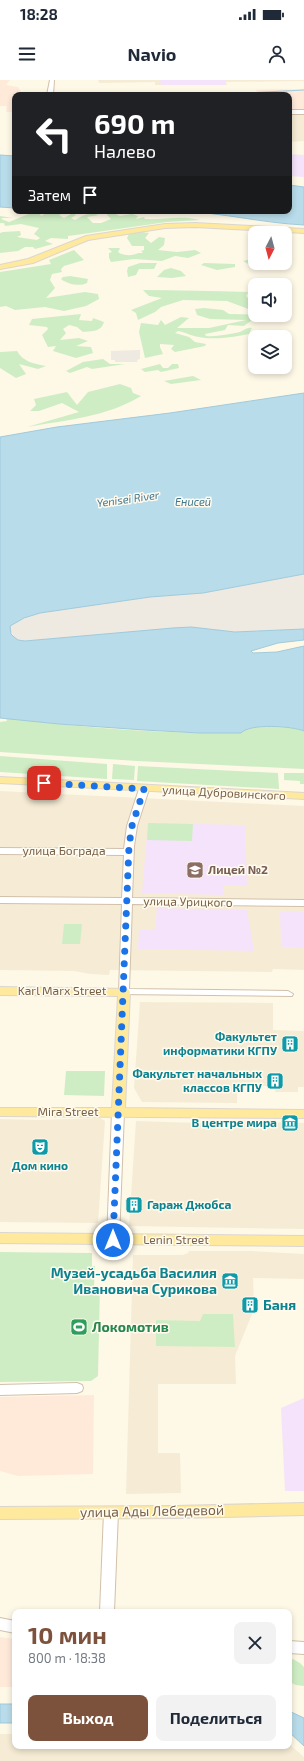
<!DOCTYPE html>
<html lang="ru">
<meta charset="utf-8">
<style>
body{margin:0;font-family:"Exo 2",sans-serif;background:#f2f2f3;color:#1f2937;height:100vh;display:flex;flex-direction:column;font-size:15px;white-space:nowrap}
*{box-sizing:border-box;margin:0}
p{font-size:13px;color:#747a83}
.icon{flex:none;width:22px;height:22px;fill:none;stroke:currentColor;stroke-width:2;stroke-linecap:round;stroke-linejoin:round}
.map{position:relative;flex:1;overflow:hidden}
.side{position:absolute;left:12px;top:1529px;width:280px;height:140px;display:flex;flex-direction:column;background:#fff;border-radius:8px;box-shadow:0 2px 6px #0003}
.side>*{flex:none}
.hud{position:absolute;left:12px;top:12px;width:280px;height:122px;border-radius:8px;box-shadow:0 2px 6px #0003;background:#202124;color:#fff;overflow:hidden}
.needle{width:26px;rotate:186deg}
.tools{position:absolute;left:248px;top:146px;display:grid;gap:8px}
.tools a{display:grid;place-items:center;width:44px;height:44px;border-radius:8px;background:#fff;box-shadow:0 2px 6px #0003;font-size:20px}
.pin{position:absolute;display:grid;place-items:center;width:34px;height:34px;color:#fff;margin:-17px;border-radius:8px;box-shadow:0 2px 6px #0006}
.me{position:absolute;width:44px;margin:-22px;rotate:0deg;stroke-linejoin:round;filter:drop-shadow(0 0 3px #0008)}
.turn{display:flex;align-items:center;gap:14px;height:84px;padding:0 16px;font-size:18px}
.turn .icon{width:52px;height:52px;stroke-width:2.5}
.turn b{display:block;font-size:28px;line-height:34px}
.then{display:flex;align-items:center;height:38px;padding:0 16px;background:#0003;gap:8px;font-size:15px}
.round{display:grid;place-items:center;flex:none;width:42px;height:42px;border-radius:8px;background:#f2f2f3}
.head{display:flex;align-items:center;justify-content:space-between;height:68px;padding:0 16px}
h1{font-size:24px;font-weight:700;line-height:30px;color:#7d523c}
.button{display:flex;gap:8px;margin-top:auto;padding:8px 16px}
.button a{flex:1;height:46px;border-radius:8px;background:#7d523c;color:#fff;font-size:16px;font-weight:700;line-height:46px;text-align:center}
.button a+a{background:#f2f2f3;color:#1f2937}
.status{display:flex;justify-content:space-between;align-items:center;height:28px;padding:0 20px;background:#fff;direction:ltr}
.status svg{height:11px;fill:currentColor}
header{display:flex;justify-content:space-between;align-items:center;height:52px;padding:0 16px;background:#fff;font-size:18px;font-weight:700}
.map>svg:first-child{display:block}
.residential{fill:#f6ecd5}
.commercial{fill:#ffeada}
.industrial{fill:#eee9e1}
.education{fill:#f5e3fb}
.green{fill:#cfedc4}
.water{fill:#b9dcea;stroke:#9fcadc}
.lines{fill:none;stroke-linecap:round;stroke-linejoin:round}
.stream{stroke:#9fcadc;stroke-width:1}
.minor-casing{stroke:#d1c1ab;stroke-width:2}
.major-casing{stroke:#dcd6d0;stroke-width:2}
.minor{fill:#fff;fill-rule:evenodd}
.major{fill:#ffe99d;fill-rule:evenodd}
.route{stroke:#1a73e8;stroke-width:7;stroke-dasharray:0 12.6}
.labels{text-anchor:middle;stroke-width:3;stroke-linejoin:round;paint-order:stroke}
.far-water-label{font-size:11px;font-style:italic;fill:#407790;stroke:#fffbef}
.street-label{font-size:12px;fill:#7a6249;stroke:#fffbef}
.education-label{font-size:12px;font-weight:bold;fill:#785e54;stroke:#fffbef;text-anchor:start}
.culture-label{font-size:12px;font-weight:bold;fill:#0d838f;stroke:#fffbef;text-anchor:end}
.near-culture-label{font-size:14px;font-weight:bold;fill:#0d838f;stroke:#fffbef;text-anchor:end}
.near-leisure-label{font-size:14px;font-weight:bold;fill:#27864d;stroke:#fffbef;text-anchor:start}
.near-street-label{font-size:14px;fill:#7a6249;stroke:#fffbef}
</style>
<div class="status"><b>18:28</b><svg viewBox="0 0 49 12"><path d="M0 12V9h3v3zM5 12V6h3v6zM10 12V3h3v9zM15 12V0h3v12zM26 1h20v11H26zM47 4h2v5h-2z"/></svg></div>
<header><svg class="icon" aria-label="menu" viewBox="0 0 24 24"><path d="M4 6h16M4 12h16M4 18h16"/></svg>Navio<svg class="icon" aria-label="person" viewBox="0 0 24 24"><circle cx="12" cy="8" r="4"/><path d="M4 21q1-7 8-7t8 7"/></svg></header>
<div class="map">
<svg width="304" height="1681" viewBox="0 0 304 1681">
<rect width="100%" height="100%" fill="#fef8e7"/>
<g class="residential">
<path d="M55 0H304V1L226 2 227 5H155V2L99 3 98 0Z"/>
<path d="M289 34 304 35V61L289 62Z"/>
<path d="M0 711 304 726V890L273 889 272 892 110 890 109 895 90 894 74 891 0 890Z"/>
<path d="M140 922 273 923V950L304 951V1007H298V1012H275V1006H237V1023L142 1022 134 1008Z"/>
<path d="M100 1038 105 1041 98 1143 0 1142V1039L37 1040Z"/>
<path d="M136 1041 229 1044V1041L304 1043V1149L129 1146Z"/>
<path d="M189 1171H251L304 1174V1199L253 1198 254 1229 235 1276 236 1304H158V1373H180L181 1413 126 1414 133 1175H183L188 1173Z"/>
<path d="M0 1654H15V1666H289V1664L304 1677V1681H0Z"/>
</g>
<g class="commercial">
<path d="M0 0H10L6 5 18 7 23 15H15V32H6L7 26H0Z"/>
<path d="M304 9V30H289V15H258L256 10Z"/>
<path d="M94 1315 93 1394 18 1396 0 1391V1317Z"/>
<path d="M0 1557 15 1559V1607H0Z"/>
</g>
<g class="industrial">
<path d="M140 270V279L137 280 138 282H115V280H111V271Z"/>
<path d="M304 494V549L235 552 191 547 25 561 18 560 14 557 10 550V546L15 542 40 533 150 517 203 513Z"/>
</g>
<g class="education">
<path d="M160 0H225L226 5H161Z"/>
<path d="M289 74 304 75V97L289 96Z"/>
<path d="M148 743 245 745 247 805H223V815L142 813Z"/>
<path d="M157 828 247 830 254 871 138 869 139 849H155Z"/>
<path d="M280 831 304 832V868L281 867Z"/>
<path d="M304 1318V1411H285L281 1328Z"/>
</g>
<g class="green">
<path d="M36 131H43L40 134 41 136 49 132H67L59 135 64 138 73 133 76 135 71 138 75 140C83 135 90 132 99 135L87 137 93 143H101L111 139 107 135 109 131 120 136 132 134 138 136 136 139 144 137 145 139C164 140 180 135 200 140L167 142 83 154 68 156V159L51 158 45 161 53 164 35 169 33 167H25L18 171 0 173V153L3 152 20 151 21 155 17 157 37 160 40 158 34 154 39 148 21 144 5 146 4 143H0V136L13 138H3L1 139 9 142Z"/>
<path d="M142 152 149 153 145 158 151 163 159 157 165 158 164 165 158 170 177 172 195 170 201 173 188 178 175 176 162 181 134 179 111 182 109 178V173L112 172 108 168H120L118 172C123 176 133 176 138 173H143L141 171 144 170V166H132L127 158 129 154Z"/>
<path d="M74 170 84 180 64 186 61 189 62 192 52 194 50 200 55 208 46 218 85 212 98 214 99 219 86 226 64 231 45 227 15 230 6 226 0 227V192L51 184 49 180Z"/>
<path d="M255 178V183L286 182C269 192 259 191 243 181Z"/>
<path d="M140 183H157L154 189H139L136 195 128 197 127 191 128 187Z"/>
<path d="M204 183 235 184V187L217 190 201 185Z"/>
<path d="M171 188 181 191 186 196 172 198 157 197 164 190Z"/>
<path d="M70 196 88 199 87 203C80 207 67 204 61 199L63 197Z"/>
<path d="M143 210C178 210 213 211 248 212L246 216 252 223 251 230 227 221 183 220 161 227 155 232 138 240 136 233 131 230 162 218 149 216Z"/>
<path d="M204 228 223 230 229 234 279 235 272 241 252 240 244 246 228 245 225 250 205 254 206 256C217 257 229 254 240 252 245 250 247 247 252 248L249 254C236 257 211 260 199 257 191 256 185 252 178 251L175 253 189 257 195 262 206 264 205 266 175 272 171 269 174 265 160 264V267L163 274 145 278 139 252 141 243 158 245 161 240 165 245 181 237 189 238 177 248H209L246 240 210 239 197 235 195 229Z"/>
<path d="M81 234 79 240 92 241 93 238 104 242C101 252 92 251 83 252L77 247 69 245 63 249 66 253 60 260 79 258 88 261 76 266 91 267 93 273 76 278 53 271 56 266 48 267 42 255 48 249 47 247 29 245 32 239Z"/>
<path d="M17 271C23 282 35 284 46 286L38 289 19 284 26 294 16 298 0 288V272Z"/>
<path d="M103 279 110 284H125L92 289 87 287 70 293 66 291 83 282Z"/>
<path d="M160 284 163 288H168L172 284H178L179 288 161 292 158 290 145 292 141 289Z"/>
<path d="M193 296 201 300 171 304 164 301Z"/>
<path d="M120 304 131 308 133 313 141 316C107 337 66 340 27 347L79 332 62 323 39 331H30L36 325 34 319 67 312 77 325 88 312Z"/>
<path d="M6 638C84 648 163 654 241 653 250 643 292 646 304 651V689L137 681 0 672V642L7 641Z"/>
<path d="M0 676 107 684V699L0 692Z"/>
<path d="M113 684 135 686 134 700 112 699Z"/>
<path d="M138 686 278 693 279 709 137 701Z"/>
<path d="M284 693H304V704H300V701L284 700Z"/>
<path d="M148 743 193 744 192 761 147 760Z"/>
<path d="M64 844H82L80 864H62Z"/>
<path d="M66 991H105L104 1016 64 1015Z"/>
<path d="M0 1172 92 1173V1186H95L94 1207H100L98 1296 91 1301 0 1302Z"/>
<path d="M203 1234H233L235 1267 156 1266V1240L200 1241Z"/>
<path d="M289 1577 300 1583 304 1587V1606L296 1605 289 1602Z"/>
</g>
<g class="water">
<path d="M0 75 15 76V128L0 127Z"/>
<path d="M289 105 304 107V145C263 143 223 133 182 131H289Z"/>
<path d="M304 313V494L203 513 150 517 40 533 24 538 10 546 11 554 14 557 18 560 25 561 173 548 191 547 235 552 304 549V560L278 563 251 571 253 573 277 572 304 566V651C292 646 250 643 241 653H200L144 650 59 644 0 638V357L57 347 170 333Z"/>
<rect x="0" y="1624" width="15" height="19"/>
<path d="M289 1631 304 1638V1666L289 1652Z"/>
</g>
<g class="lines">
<path class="stream" d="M209 15 304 10"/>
<g class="minor-casing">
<g id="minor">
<path d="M50 0H54L53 15H47Z"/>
<rect x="289" y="30" width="15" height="4"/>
<path d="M144 706 149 709 137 746 134 766 132 818 304 820V826L132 824 129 909 288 911 293 914 292 916 120 914 119 912 122 824 0 823V817L122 818 124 775 0 774V768L124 769 127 746 139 709Z"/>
<path d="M118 1028 122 1029 124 1032 119 1159 117 1162H109L107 1159 112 1032 114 1029Z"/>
<path d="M77 1303 82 1305 83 1308 82 1311 77 1313 0 1315V1305Z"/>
<path d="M111 1427 116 1428 118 1432 114 1532H100L104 1432 106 1428Z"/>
<path d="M0 1538 15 1541V1553L0 1550Z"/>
<path d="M289 1561 304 1562V1574L289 1573Z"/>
</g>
</g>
<g class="major-casing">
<g id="major">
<path d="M195 143 304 149V153L195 147 165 148 88 160 33 183 0 189V185L28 179 86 156 165 144Z"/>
<path d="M0 697 304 713V719L0 703Z"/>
<path d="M0 907 128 909 130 912 125 1028 304 1030V1038L0 1036V1028H112L118 916 0 915Z"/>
<path d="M0 1153 304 1156V1166L0 1163Z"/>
<path d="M304 1423V1435L176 1438 0 1439V1427L176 1426Z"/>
</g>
</g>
<use href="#minor" class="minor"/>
<use href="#major" class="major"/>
</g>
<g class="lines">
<path class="route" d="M44 703 144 709 132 746 129 766 113 1160"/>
</g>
<defs>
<g id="school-square" transform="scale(0.9)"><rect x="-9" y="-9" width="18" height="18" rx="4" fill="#8d6e63" stroke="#fffbef"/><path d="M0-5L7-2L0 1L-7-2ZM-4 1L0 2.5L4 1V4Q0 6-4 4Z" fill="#fff"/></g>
<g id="building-square" transform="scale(0.9)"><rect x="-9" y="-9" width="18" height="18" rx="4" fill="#0f9aa8" stroke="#fffbef"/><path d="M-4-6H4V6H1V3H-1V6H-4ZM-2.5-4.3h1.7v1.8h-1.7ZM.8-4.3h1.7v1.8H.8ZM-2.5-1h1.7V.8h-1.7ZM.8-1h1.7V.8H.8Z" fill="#fff"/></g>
<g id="museum-square" transform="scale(0.9)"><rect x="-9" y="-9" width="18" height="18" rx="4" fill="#0f9aa8" stroke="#fffbef"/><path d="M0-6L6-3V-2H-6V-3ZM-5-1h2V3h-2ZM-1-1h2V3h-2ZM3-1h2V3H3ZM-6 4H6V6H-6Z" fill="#fff"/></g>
<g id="theatre-square" transform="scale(0.9)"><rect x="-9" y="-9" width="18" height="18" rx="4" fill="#0f9aa8" stroke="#fffbef"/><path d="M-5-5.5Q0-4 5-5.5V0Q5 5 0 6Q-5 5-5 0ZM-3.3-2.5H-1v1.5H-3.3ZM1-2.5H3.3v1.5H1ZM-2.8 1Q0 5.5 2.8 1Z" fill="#fff"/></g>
<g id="stadium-square" transform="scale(0.9)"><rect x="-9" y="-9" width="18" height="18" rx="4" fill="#2e9e5b" stroke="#fffbef"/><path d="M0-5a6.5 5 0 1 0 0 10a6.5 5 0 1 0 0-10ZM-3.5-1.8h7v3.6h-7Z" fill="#fff"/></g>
</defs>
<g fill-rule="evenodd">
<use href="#school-square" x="195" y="790"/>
<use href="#building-square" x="290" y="964"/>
<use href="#building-square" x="275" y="1001"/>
<use href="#museum-square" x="290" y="1043"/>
<use href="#theatre-square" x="40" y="1067"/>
<use href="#building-square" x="134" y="1125"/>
<use href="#museum-square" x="230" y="1201"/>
<use href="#building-square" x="250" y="1225"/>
<use href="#stadium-square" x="79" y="1247"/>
</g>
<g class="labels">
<g class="far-water-label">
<text transform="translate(128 419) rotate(-8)" y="4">Yenisei River</text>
<text x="193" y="426">Енисей</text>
</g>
<g class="street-label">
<text transform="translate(224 713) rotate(3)" y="4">улица Дубровинского</text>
<text x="64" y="775">улица Бограда</text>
<text transform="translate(188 822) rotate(1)" y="4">улица Урицкого</text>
<text x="62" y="915">Karl Marx Street</text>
<text x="68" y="1036">Mira Street</text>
<text x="176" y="1164">Lenin Street</text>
</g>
<g class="education-label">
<text x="208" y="794">Лицей №2</text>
</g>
<g class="culture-label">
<text x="277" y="961">Факультет<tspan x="277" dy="14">информатики КГПУ</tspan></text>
<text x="262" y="998">Факультет начальных<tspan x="262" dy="14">классов КГПУ</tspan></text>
<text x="277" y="1047">В центре мира</text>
<text x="40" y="1090" text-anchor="middle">Дом кино</text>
<text x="147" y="1129" text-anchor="start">Гараж Джобса</text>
</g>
<g class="near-culture-label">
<text x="217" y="1198">Музей-усадьба Василия<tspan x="217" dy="16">Ивановича Сурикова</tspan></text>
<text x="263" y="1230" text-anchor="start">Баня</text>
</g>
<g class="near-leisure-label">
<text x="92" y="1252">Локомотив</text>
</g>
<g class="near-street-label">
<text transform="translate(152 1431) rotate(-1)" y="5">улица Ады Лебедевой</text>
</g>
</g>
</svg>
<div class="tools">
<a><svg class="needle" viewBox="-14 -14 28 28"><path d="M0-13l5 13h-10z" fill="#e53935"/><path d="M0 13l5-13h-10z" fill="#747a83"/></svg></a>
<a><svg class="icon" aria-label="sound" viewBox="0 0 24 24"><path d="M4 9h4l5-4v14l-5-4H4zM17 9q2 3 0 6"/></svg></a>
<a><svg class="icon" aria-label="layers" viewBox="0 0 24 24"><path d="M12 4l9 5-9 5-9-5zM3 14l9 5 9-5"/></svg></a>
</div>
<div class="pin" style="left:44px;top:703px;background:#d93025"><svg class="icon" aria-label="arrive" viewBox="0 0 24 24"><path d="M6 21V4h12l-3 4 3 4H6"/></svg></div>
<svg class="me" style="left:113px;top:1160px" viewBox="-20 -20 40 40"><circle r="17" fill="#1a73e8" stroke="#fff" stroke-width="3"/><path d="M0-11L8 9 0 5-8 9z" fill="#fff"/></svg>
<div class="hud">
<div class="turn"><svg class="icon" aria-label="left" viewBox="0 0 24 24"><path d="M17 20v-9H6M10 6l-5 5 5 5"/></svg><div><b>690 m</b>Налево</div></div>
<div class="then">Затем<svg class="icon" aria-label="arrive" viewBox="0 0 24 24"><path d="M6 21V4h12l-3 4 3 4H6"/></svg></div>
</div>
<section class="side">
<div class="head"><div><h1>10 мин</h1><p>800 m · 18:38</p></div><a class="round"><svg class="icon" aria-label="close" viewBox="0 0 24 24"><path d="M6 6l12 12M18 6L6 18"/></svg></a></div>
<div class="button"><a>Выход</a><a>Поделиться</a></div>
</section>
</div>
